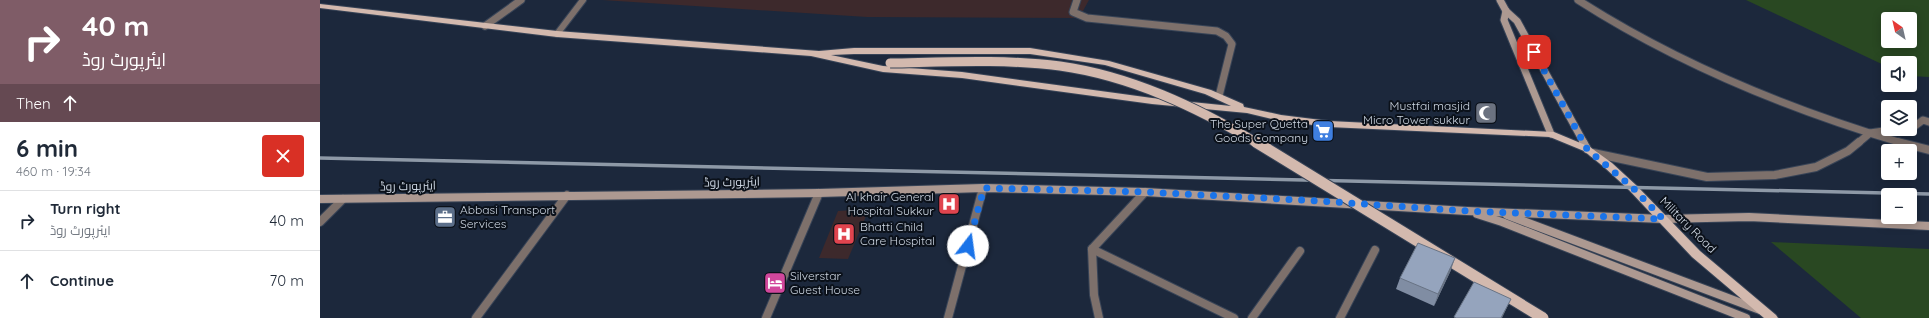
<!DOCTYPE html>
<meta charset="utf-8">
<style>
body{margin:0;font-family:Quicksand,Cairo,sans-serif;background:#f6f6f7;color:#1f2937;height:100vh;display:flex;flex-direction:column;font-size:15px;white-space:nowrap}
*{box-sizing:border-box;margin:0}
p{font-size:13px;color:#747a83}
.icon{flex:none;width:22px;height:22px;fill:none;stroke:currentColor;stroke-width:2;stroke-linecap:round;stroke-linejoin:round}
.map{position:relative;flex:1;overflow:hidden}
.details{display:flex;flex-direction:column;background:#fff;width:320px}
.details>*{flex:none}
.banner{background:#7f5c67;color:#fff;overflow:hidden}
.needle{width:26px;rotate:326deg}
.tools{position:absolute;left:1561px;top:12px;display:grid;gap:8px}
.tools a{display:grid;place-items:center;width:36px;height:36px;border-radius:4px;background:#fff;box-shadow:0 2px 10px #0003;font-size:20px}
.pin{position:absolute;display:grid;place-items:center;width:34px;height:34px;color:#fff;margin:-17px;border-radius:8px;box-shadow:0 2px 6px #0006}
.me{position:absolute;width:44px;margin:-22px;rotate:15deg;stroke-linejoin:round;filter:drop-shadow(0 0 3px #0008)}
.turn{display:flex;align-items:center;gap:14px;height:84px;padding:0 16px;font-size:18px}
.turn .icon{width:52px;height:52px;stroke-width:2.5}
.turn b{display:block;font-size:28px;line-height:34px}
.then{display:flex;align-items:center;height:38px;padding:0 16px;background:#0003;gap:8px;font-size:15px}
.round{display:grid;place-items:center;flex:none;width:42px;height:42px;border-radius:4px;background:#f6f6f7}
.overview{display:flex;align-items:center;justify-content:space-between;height:68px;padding:0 16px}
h1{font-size:24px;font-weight:700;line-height:30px}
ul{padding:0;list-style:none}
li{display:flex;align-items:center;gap:12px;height:60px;padding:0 16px;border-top:1px solid #e0e1e3}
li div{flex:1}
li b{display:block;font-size:15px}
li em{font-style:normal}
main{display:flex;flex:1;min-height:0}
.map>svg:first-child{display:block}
.education{fill:#3d292c}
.green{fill:#294822;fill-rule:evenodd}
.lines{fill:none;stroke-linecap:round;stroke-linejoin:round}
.lane-casing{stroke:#384457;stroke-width:8}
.street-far1-casing{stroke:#384457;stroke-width:9}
.street-casing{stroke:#384457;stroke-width:10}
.secondary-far1-casing{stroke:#384457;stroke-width:9}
.secondary-casing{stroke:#384457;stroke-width:10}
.primary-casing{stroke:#384457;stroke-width:2}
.lane{stroke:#7d706b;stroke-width:6}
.street-far1{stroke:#7d706b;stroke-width:7}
.street{stroke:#7d706b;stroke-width:8}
.secondary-far1{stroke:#ad9991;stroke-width:7}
.secondary{stroke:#ad9991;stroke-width:8}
.primary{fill:#d3b9ae;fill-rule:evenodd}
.rail{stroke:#8e99a7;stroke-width:3.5}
.primary-bridge-far1-casing{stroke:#384457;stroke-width:11;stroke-linecap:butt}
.primary-bridge-casing{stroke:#384457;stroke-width:13;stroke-linecap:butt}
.primary-bridge-far1{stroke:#d3b9ae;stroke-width:9}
.primary-bridge{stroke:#d3b9ae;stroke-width:11}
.wall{fill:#808da3}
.shaded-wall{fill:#687384}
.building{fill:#95a4bd;stroke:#687384}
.route{stroke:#1a73e8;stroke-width:7;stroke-dasharray:0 12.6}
.labels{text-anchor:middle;stroke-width:4;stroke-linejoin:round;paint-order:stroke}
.poi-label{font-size:12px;fill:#cdd6e2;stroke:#0b111a;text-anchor:end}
.street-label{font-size:12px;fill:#cdd6e2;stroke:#0b111a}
</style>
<main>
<section class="details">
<div class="banner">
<div class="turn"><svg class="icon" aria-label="right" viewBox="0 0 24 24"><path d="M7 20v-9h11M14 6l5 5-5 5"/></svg><div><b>40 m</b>ایئرپورٹ روڈ</div></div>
<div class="then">Then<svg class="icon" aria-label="ahead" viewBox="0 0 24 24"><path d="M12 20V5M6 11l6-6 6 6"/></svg></div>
</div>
<div class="overview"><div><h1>6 min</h1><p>460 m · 19:34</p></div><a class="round" style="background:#d93025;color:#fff"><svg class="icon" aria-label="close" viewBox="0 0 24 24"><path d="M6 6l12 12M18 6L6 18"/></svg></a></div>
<ul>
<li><svg class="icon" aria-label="right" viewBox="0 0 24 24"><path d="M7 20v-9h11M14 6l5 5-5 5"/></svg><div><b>Turn right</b><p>ایئرپورٹ روڈ</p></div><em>40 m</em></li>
<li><svg class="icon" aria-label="ahead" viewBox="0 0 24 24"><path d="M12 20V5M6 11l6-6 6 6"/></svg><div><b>Continue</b></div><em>70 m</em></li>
</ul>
</section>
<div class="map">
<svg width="1609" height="318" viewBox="0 0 1609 318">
<rect width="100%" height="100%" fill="#1c283c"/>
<g class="education">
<path d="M282 0H769L759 18 547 17Z"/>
<path d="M549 209 528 259 499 258 518 211Z"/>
</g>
<g class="green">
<path d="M1426 0H1609V77L1590 76V63H1568V67ZM1568 19H1590V41H1568Z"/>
<path d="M1451 242 1609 249V318H1541Z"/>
</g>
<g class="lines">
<g class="lane-casing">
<path id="lane" d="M237 34 263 0"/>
</g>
<g class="street-far1-casing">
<g id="street-far1">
<path d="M757 0 753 12 767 18 897 31 906 36 912 44 899 96"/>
<path d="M1258 0C1358 64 1468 109 1582 143"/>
<path d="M165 26 201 0"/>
<path d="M1590 127 1595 126 1603 120 1609 122"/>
<path d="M1538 143 1550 133 1577 129"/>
</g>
</g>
<g class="street-casing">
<g id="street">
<path d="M1578 142 1609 150"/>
<path d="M1273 153 1387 177 1455 175 1496 167 1528 151 1539 142"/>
<path d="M0 222 23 199"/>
<path d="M772 249 914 318"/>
<path d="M156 318 247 195"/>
<path d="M446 318 499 193"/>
<path d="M628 318 663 188"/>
<path d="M779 318 774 295 772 249 825 192"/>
<path d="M932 318 980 251"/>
<path d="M1020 318 1055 250"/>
</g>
</g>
<g class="secondary-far1-casing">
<g id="secondary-far1">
<path d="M1180 0 1186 11 1197 21 1264 143"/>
<path d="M1186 11 1184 20 1231 134"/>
</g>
</g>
<g class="secondary-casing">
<g id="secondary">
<path d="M1263 142 1267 149"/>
<path d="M0 199 499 193 663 188 825 192 1147 211 1343 219 1429 217 1609 226"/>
<path d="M1157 214 1182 222 1426 318"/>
<path d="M1187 215 1440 310"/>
</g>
</g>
<g class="primary-casing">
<path id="primary" d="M0 4 237 31 499 51 534 48H710L789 61 891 90 923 104 924 107 961 115 1009 121 1234 132 1270 147 1292 163 1317 186 1380 251 1456 315 1458 318H1444L1372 257 1309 190 1284 167 1264 151 1230 137 1009 127 961 121 927 113 832 104 642 78 563 72 491 56 237 37 0 8ZM534 54H710L785 65 885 94 911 106 832 98 642 72 563 66 511 55Z"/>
</g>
<use href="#lane" class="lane"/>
<use href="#street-far1" class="street-far1"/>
<use href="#street" class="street"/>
<use href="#secondary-far1" class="secondary-far1"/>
<use href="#secondary" class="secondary"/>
<use href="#primary" class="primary"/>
<path class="rail" d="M0 158 1609 194"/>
<g class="primary-bridge-far1-casing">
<path id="primary-bridge-far1" d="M570 63C627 62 684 59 740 66 811 76 876 107 937 143"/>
</g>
<g class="primary-bridge-casing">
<path id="primary-bridge" d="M936 142 1223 318"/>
</g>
<use href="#primary-bridge-far1" class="primary-bridge-far1"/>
<use href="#primary-bridge" class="primary-bridge"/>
</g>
<path class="wall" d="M1131 270 1114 306 1076 289 1080 278Z"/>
<g class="shaded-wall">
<path d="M1135 258 1131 270 1114 306 1118 294Z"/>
<path d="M1191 299 1182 318H1181Z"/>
</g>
<g class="building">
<path d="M1098 243 1135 258 1118 294 1080 278Z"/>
<path d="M1154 282 1191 299 1181 318H1136L1134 317Z"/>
</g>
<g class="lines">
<path class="route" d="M648 246 664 188 825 192 1000 201 1147 211 1343 219 1313 188 1267 149 1214 52"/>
</g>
<defs>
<g id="mosque-square" transform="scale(1.15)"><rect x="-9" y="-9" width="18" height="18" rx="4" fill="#6b7280" stroke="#0b111a"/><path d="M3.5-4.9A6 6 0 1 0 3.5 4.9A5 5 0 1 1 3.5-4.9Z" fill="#fff"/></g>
<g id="supermarket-square" transform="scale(1.15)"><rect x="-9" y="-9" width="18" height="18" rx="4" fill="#3f7fe0" stroke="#0b111a"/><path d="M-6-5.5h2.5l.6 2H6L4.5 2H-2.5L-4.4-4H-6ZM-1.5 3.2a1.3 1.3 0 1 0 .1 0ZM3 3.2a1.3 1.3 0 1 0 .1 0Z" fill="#fff"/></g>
<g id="hospital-square" transform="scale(1.15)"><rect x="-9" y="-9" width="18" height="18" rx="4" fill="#e0444e" stroke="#0b111a"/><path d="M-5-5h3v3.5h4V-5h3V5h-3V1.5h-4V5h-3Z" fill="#fff"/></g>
<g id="office-square" transform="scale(1.15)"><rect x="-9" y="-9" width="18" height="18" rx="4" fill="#5c6f8a" stroke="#0b111a"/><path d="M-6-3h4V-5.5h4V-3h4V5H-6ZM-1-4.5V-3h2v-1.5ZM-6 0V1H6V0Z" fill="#fff"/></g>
<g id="hotel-square" transform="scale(1.15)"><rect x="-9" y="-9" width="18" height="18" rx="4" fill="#d1479c" stroke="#0b111a"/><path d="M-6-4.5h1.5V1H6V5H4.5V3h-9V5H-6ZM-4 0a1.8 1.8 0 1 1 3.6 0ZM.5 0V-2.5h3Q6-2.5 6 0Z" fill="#fff"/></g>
</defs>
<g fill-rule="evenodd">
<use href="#mosque-square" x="1166" y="113"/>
<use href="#supermarket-square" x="1003" y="131"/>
<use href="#hospital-square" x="629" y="204"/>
<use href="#office-square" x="125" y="217"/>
<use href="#hospital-square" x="524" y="234"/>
<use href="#hotel-square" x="455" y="283"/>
</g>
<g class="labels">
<g class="poi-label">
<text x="1150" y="110">Mustfai masjid<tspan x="1150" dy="14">Micro Tower sukkur</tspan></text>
<text x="988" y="128">The Super Quetta<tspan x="988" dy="14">Goods Company</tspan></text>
<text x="614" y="201">Al khair General<tspan x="614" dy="14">Hospital Sukkur</tspan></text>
<text x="140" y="214" text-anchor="start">Abbasi Transport<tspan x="140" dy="14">Services</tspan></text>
<text x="540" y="231" text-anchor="start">Bhatti Child<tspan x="540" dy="14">Care Hospital</tspan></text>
<text x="470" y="280" text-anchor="start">Silverstar<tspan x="470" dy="14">Guest House</tspan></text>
</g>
<g class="street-label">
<text transform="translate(412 182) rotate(-1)" y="4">ایئرپورٹ روڈ</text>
<text transform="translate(88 186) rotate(-1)" y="4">ایئرپورٹ روڈ</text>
<text transform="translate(1368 225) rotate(45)" y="4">Military Road</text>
</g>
</g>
</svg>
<div class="tools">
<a><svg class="needle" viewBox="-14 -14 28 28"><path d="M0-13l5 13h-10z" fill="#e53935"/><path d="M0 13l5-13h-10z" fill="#747a83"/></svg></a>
<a><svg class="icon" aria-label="sound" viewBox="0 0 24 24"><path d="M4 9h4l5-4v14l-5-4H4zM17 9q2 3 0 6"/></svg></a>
<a><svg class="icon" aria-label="layers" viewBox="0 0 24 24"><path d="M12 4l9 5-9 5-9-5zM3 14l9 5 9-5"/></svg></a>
<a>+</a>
<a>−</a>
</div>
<div class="pin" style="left:1214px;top:52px;background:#d93025"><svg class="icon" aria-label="arrive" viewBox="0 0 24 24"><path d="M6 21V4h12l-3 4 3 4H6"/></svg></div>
<svg class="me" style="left:648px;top:246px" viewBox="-20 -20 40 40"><circle r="19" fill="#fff"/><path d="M0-13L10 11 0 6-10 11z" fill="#1a73e8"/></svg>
</div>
</main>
